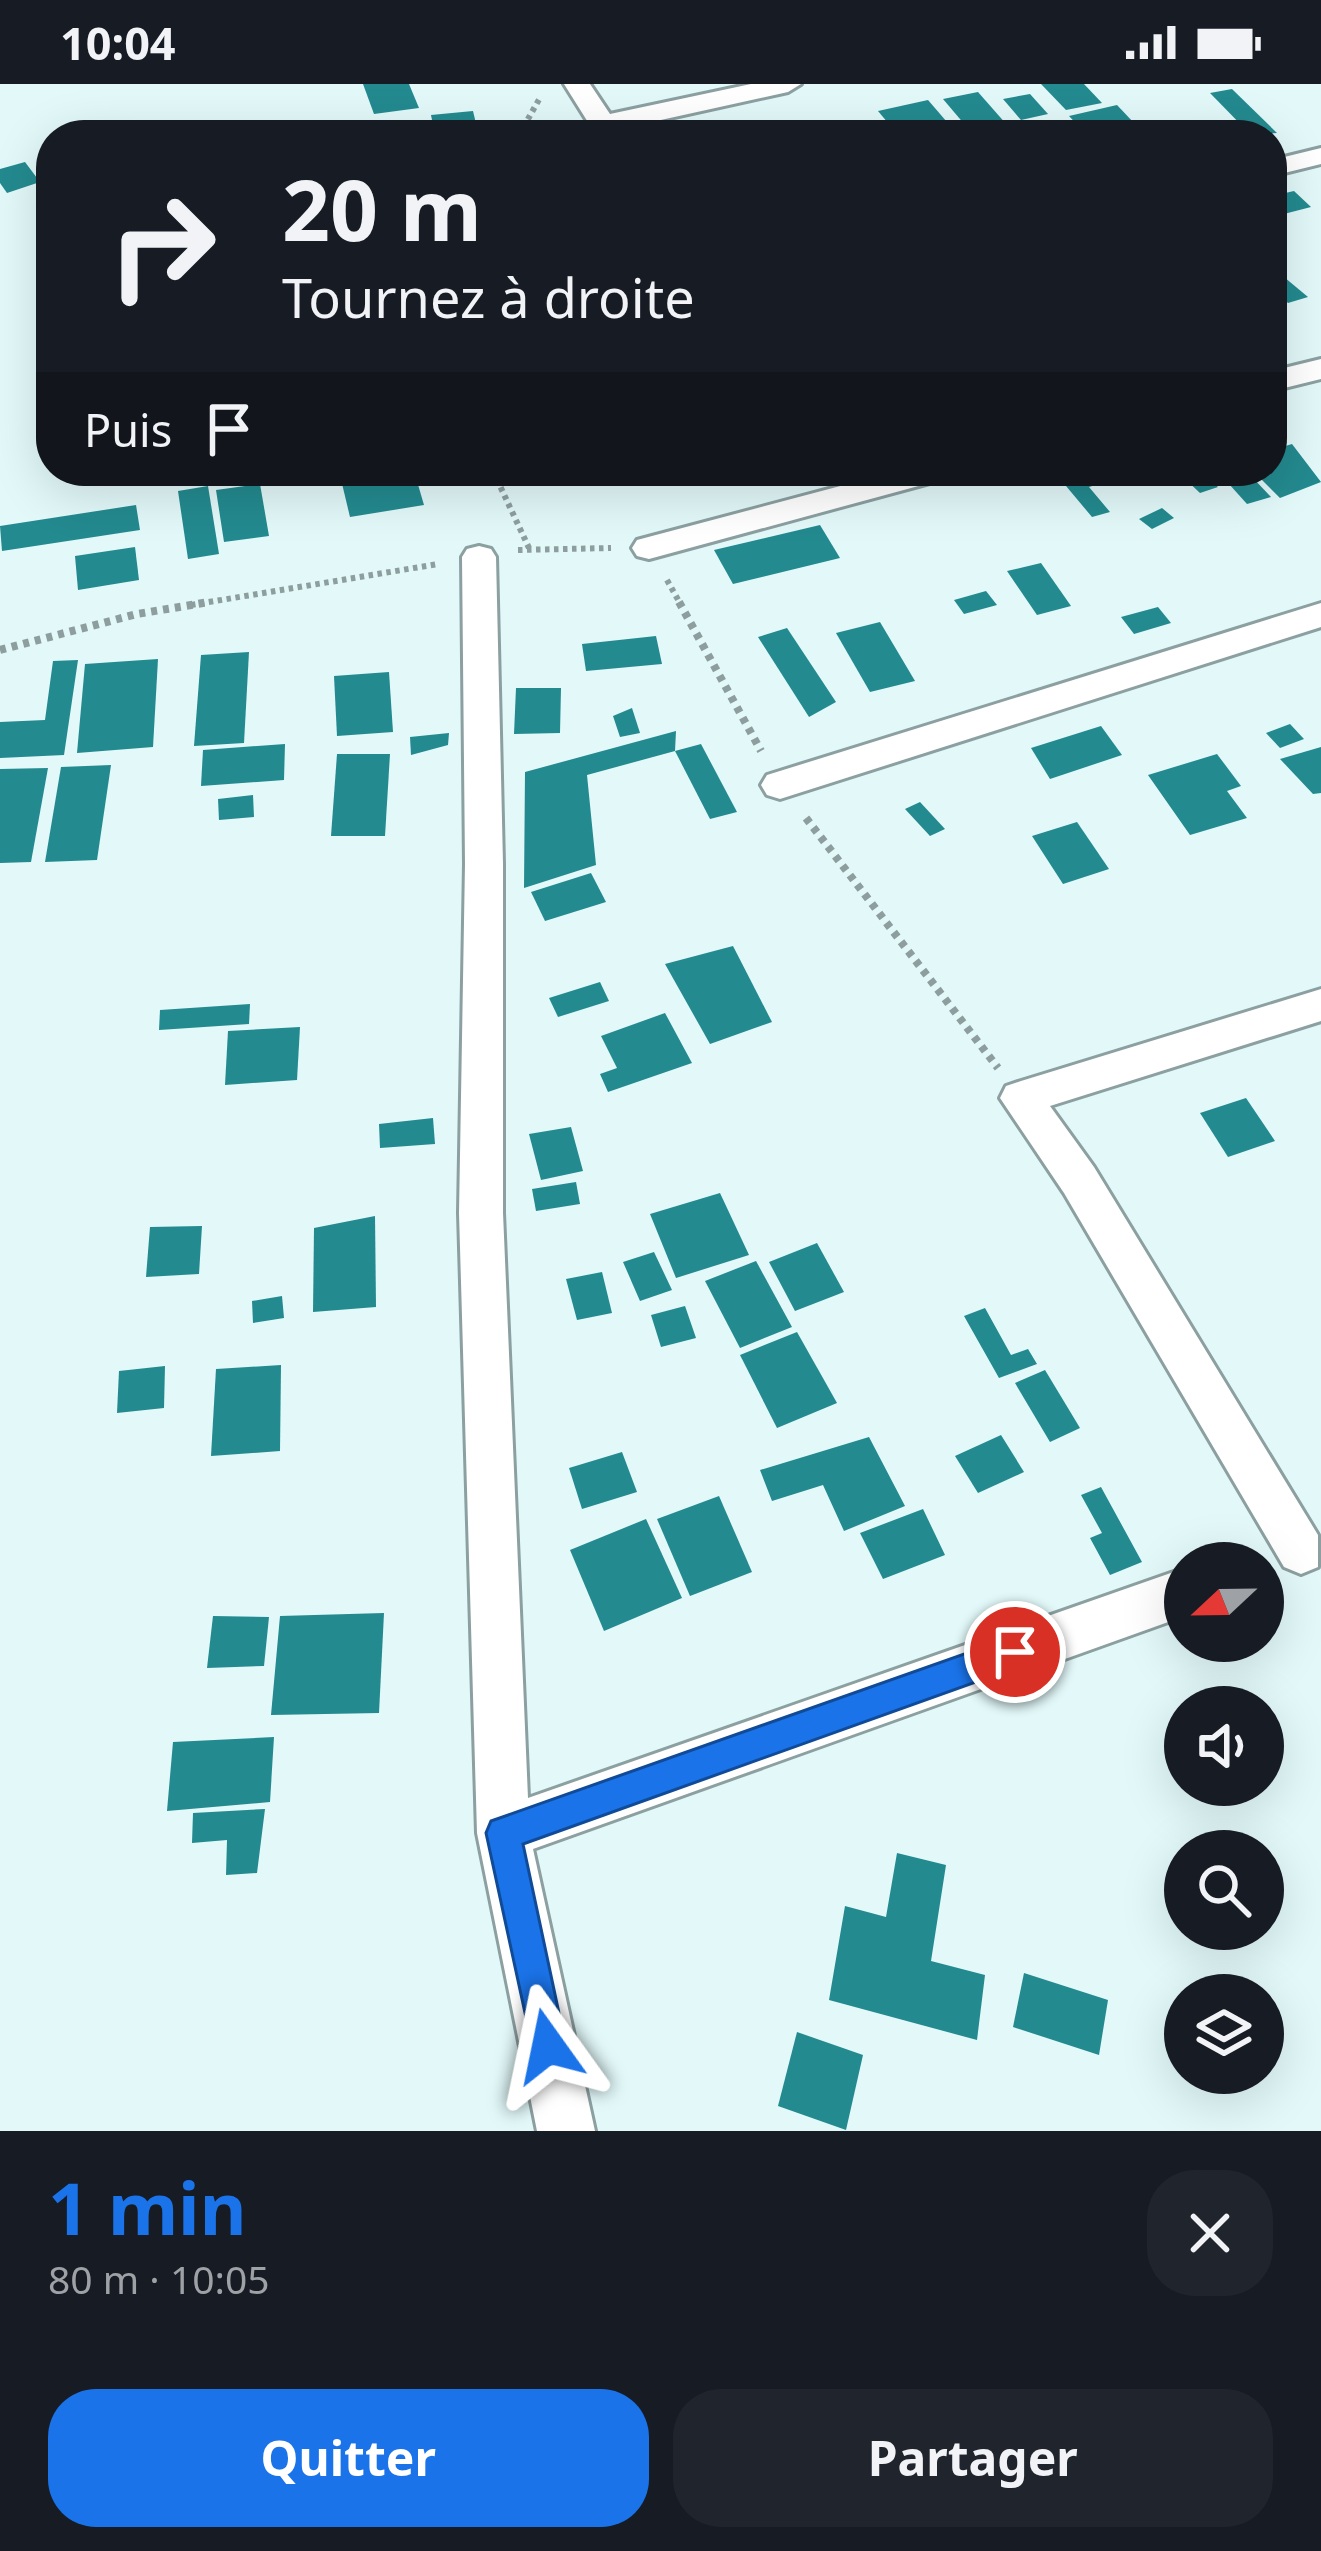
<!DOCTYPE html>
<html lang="fr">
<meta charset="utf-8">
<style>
body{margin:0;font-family:"Noto Sans",sans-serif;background:#20242c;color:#f1f3f6;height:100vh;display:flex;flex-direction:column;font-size:45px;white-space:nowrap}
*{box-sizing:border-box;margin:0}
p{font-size:39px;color:#9ea1a6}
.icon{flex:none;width:66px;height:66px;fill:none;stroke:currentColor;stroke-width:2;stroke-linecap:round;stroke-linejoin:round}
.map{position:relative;height:2047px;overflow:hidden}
.side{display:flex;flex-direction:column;background:#171b24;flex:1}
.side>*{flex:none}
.hud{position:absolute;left:36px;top:36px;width:1251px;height:366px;border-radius:48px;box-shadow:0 12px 48px #0002;background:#171b24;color:#f1f3f6;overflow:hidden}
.needle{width:78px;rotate:248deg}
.tools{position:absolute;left:1164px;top:1458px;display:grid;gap:24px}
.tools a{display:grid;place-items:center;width:120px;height:120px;border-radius:50%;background:#171b24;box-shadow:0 12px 48px #0002;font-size:60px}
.pin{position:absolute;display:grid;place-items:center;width:102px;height:102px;color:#fff;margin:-51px;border:6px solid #fff;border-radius:50%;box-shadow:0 3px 12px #0007}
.me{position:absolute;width:132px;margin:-66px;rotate:348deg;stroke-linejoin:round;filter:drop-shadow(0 0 9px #0008)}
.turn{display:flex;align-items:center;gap:42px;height:252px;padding:0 48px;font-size:54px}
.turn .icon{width:156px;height:156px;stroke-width:2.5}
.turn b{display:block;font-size:84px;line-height:102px}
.then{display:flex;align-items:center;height:114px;padding:0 48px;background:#0003;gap:24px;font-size:45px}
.round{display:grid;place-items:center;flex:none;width:126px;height:126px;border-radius:48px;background:#20242c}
.summary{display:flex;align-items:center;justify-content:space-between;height:204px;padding:0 48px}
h1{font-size:72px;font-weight:700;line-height:90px;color:#1a73e8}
.action{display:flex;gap:24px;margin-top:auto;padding:24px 48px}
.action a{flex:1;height:138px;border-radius:48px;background:#1a73e8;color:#fff;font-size:48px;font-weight:700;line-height:138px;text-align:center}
.action a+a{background:#20242c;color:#f1f3f6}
.status{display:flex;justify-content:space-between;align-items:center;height:84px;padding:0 60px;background:#171b24;direction:ltr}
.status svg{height:33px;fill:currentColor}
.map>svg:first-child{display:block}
.building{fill:#238a8f}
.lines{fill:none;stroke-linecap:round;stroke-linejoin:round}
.minor-casing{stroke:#8ca0a1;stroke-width:6}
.path-far1{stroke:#8e9e9f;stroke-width:6;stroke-dasharray:4.5 4.5;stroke-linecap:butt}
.path{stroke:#8e9e9f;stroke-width:8;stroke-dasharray:6 6;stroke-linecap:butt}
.minor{fill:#fff;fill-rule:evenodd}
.route{fill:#1a73e8;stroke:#114b97;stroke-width:3}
</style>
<div class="status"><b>10:04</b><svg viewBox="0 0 49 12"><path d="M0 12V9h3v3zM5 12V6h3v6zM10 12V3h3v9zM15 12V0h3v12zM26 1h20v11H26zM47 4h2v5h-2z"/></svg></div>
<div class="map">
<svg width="1321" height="2047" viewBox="0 0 1321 2047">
<rect width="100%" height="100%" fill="#e2f8f9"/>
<g class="building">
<path d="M363 0H409L419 24 374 30Z"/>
<path d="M1041 0H1084L1102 19 1066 26Z"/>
<path d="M1232 5 1277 49 1251 51 1210 9Z"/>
<path d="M978 8 1007 41 971 48 943 15Z"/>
<path d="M1030 10 1048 30 1021 36 1003 15Z"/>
<path d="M928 16 953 45 898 51 878 27Z"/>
<path d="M1117 21 1134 39 1086 50 1069 32Z"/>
<path d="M473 27 478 48 435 51 431 31Z"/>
<path d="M25 78 40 98 7 109 0 99V85Z"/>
<path d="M1294 107 1311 123 1280 131 1272 123V112Z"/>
<path d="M1284 193 1308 213 1288 219 1272 204V196Z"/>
<path d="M1292 360 1321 398 1280 414 1253 387H1272V366Z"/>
<path d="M339 387H414L424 421 350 433Z"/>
<path d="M1095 387 1105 398 1089 403 1110 428 1092 433 1061 396Z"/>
<path d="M1202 388 1218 403 1200 409 1184 394Z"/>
<path d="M1252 393 1271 413 1247 420 1229 400Z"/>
<path d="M260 400 269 452 224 458 216 406Z"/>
<path d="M208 402 219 470 188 475 178 407Z"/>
<path d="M136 421 140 446 2 467 0 442Z"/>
<path d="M1162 424 1174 434 1152 445 1139 435Z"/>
<path d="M820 441 840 474 733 500 714 466Z"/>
<path d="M135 463 139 496 78 506 75 472Z"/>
<path d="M1041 479 1071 522 1037 531 1007 487Z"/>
<path d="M986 507 997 521 964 530 954 516Z"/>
<path d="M1158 523 1171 539 1134 550 1121 533Z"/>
<path d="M880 538 915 597 870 608 836 549Z"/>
<path d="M787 544 836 618 809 633 758 553Z"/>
<path d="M656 552 662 580 586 587 582 560Z"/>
<path d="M249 568 244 659 194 662 201 571Z"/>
<path d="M158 575 153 663 77 669 85 580Z"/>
<path d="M78 576 64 671 0 674V638L45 636 53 577Z"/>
<path d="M389 588 393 648 337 652 334 592Z"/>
<path d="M516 604H561L560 649 514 650Z"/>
<path d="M632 624 640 649 620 653 613 632Z"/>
<path d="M1290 640 1304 655 1280 664 1266 649Z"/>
<path d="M1101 642 1122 671 1050 695 1031 664Z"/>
<path d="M676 647 675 667 587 691 596 781 524 804 525 688Z"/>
<path d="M449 649 448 661 411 671 410 653Z"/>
<path d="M285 660 284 696 201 702 203 666Z"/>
<path d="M701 660 737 728 710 735 675 667Z"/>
<path d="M1321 663V709L1313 710 1280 675Z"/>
<path d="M337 670H390L385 752H331Z"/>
<path d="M1217 670 1241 702 1227 707 1247 734 1190 751 1148 691Z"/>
<path d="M111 681 97 776 45 778 61 683Z"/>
<path d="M48 684 31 778 0 779V685Z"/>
<path d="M253 711 254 733 219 736 218 715Z"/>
<path d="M920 718 945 745 930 752 905 725Z"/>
<path d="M1077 738 1109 785 1063 800 1032 752Z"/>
<path d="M591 789 606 818 545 837 531 808Z"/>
<path d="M733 862 772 938 710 960 665 880Z"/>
<path d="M600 898 609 917 558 933 549 914Z"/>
<path d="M250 920 249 940 159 946 160 926Z"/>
<path d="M665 929 692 979 608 1008 600 990 617 984 601 952Z"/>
<path d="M300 943 297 996 225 1001 228 947Z"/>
<path d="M1246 1014 1275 1057 1228 1073 1200 1029Z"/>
<path d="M433 1034 435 1060 380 1064 379 1040Z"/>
<path d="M571 1043 583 1087 541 1096 529 1050Z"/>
<path d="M576 1098 580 1120 536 1127 532 1105Z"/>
<path d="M720 1109 749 1171 676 1194 650 1130Z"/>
<path d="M375 1132 376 1223 313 1228 314 1144Z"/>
<path d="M202 1142 199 1190 146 1193 150 1143Z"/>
<path d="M817 1159 844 1208 795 1227 769 1178Z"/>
<path d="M654 1168 672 1206 640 1217 623 1178Z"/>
<path d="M756 1177 792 1243 740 1264 705 1197Z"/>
<path d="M602 1188 612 1229 577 1236 566 1195Z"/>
<path d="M282 1212 284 1234 253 1239 252 1217Z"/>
<path d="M685 1222 696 1254 661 1263 651 1231Z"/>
<path d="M985 1224 1011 1271 1028 1265 1037 1280 999 1294 964 1232Z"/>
<path d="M797 1248 837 1319 777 1344 740 1271Z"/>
<path d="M281 1281 280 1367 211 1372 216 1285Z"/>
<path d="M165 1282 164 1324 117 1329 119 1287Z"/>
<path d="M1045 1286 1080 1344 1050 1358 1015 1299Z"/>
<path d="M1001 1351 1024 1388 978 1409 955 1372Z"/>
<path d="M869 1353 905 1422 844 1447 823 1401 772 1417 760 1386Z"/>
<path d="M622 1368 637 1408 582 1425 569 1384Z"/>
<path d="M1101 1403 1142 1478 1110 1491 1090 1454 1102 1449 1081 1411Z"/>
<path d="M719 1412 752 1488 690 1512 657 1435Z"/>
<path d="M923 1425 945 1471 883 1495 860 1449Z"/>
<path d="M646 1435 682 1514 604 1547 570 1466Z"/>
<path d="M384 1529 379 1629 271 1631 280 1532Z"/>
<path d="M213 1532 269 1533 264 1582 207 1584Z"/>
<path d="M274 1653 270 1718 167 1727 173 1658Z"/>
<path d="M265 1725 257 1789 226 1791 227 1756 192 1759 193 1729Z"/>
<path d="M897 1769 946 1781 931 1877 985 1891 977 1956 829 1916 845 1822 886 1833Z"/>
<path d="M1024 1889 1108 1916 1099 1971 1013 1943Z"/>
<path d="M797 1948 863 1971 846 2046 778 2022Z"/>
</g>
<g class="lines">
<g class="minor-casing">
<g id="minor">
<path d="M564 0H590L610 30 751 0H801L788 8 620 45 624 51H596Z"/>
<path d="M1321 64V80L1272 92V76Z"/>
<path d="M1321 275V295L1272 307V287Z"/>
<path d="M897 387H952L948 394 649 475 637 472 632 464 637 456Z"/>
<path d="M479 462 491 465 496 473 503 780V1129L528 1714 1185 1484V1532L533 1765 595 2047H537L477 1749 459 1129 465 780 462 473 467 465Z"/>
<path d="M1321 519V543L780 715 767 711 761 701 767 691Z"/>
<path d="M1321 905V937L1050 1022 1094 1083 1318 1451V1483L1301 1490 1284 1483 1064 1109 1000 1014 1006 1002 1021 997Z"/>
</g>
</g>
<g class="path-far1">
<path d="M519 51 541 12"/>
<path d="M493 387 529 464"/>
<path d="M518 466 611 464"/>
<path d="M667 496 681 521"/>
<path d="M191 521 438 480"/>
</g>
<g class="path">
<path d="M679 518 761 667"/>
<path d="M0 566 137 530 209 518"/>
<path d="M806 734 998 984"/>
</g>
<use href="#minor" class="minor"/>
</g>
<path class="route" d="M1015 1552 1026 1557 1031 1568 1026 1580 523 1760 566 1962 561 1975 548 1980 535 1975 486 1749 491 1737Z"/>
</svg>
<div class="tools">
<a><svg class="needle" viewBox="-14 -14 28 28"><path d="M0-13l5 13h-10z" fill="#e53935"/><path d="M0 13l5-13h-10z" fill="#9ea1a6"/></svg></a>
<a><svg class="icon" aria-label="sound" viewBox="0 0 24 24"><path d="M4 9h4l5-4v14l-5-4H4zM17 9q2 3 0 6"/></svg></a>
<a><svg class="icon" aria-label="search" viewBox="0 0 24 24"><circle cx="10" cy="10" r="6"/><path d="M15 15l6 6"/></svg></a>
<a><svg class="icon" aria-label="layers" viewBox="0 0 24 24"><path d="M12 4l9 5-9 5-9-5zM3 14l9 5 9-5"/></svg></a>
</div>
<div class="pin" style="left:1015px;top:1568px;background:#d93025"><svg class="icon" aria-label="arrive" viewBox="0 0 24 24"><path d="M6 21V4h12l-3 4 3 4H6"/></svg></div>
<svg class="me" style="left:548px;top:1962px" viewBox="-20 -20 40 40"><path d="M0-17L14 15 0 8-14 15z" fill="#1a73e8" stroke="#fff" stroke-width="4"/></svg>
<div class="hud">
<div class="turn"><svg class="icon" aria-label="right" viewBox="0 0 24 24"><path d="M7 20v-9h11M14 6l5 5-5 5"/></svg><div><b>20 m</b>Tournez à droite</div></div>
<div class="then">Puis<svg class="icon" aria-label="arrive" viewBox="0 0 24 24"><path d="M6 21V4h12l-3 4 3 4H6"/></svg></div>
</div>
</div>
<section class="side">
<div class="summary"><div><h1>1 min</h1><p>80 m · 10:05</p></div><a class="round"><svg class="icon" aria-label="close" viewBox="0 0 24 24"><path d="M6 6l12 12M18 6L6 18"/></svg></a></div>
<div class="action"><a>Quitter</a><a>Partager</a></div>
</section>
